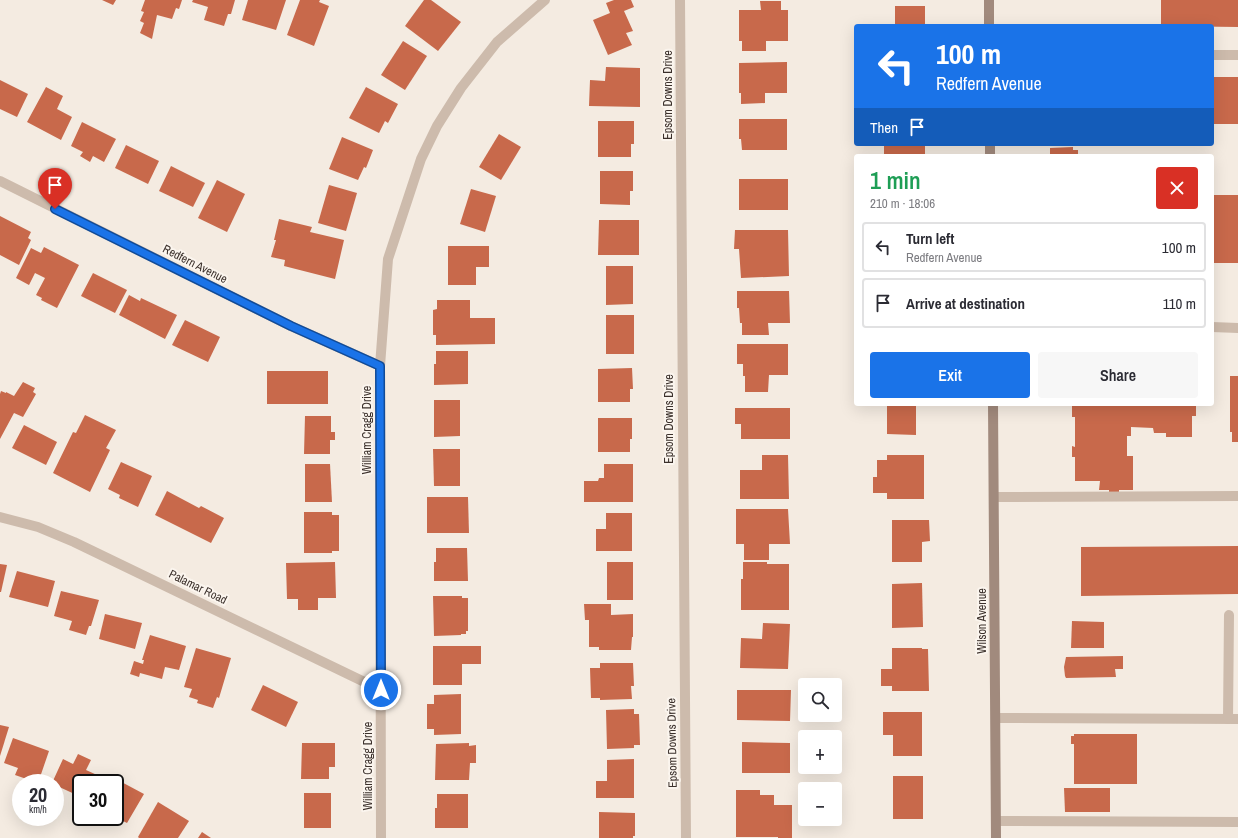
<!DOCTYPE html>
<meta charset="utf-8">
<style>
body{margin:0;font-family:"Archivo Narrow",sans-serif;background:#f7f7f7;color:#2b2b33;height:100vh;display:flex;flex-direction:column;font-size:15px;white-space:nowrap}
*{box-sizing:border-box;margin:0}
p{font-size:13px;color:#7c7c81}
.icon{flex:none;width:22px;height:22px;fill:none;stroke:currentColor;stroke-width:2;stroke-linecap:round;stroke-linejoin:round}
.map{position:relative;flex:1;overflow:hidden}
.drawer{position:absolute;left:854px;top:154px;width:360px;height:252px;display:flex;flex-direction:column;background:#fff;border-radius:4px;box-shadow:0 4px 16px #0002}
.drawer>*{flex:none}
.hud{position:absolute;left:854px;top:24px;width:360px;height:122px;border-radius:4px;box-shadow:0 4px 16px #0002;background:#1a73e8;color:#fff;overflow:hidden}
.controls{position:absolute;left:798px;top:678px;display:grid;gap:8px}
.controls a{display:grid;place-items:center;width:44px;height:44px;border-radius:4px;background:#fff;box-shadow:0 4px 16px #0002;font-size:20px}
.speed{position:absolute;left:12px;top:774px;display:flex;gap:8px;font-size:20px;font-weight:700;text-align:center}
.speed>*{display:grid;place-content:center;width:52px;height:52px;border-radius:50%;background:#fff;box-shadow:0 4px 16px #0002;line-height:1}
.speed small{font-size:10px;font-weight:400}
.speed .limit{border:2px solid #111;border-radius:6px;background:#fff;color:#111}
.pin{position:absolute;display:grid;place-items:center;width:34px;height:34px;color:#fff;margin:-41px -17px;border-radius:50% 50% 50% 0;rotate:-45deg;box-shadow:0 0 4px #0007}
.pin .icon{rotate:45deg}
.me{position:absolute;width:44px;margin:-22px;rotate:0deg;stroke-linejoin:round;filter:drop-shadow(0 0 3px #0008)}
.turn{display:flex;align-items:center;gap:14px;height:84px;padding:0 16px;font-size:18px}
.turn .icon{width:52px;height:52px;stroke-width:2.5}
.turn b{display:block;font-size:28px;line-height:34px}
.then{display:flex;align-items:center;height:38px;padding:0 16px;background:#0003;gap:8px;font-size:15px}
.round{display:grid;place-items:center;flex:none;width:42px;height:42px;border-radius:4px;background:#f7f7f7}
.head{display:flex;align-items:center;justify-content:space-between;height:68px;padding:0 16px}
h1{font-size:24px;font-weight:600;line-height:30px;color:#1e9e55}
.action{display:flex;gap:8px;margin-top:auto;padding:8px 16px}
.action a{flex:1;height:46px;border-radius:4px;background:#1a73e8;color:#fff;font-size:16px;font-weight:600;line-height:46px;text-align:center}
.action a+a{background:#f7f7f7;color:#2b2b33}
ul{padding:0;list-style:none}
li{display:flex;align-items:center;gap:12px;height:50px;margin:0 8px 6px;padding:0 8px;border:2px solid #e1e1e2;border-radius:4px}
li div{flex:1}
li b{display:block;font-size:15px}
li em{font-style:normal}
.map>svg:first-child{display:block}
.building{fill:#c8694b}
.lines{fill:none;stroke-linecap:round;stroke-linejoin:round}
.lane{stroke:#cdbbac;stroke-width:10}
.street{stroke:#cdbbac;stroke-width:10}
.secondary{stroke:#a18a7d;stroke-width:10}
.route-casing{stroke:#114b97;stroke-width:10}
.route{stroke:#1a73e8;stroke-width:7}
.labels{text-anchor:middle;stroke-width:4;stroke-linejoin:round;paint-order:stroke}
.street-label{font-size:12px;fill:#3b302b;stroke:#fbf5ee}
</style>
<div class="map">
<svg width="1238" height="838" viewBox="0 0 1238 838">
<rect width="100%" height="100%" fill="#f4ebe1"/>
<g class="building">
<path d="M102 0H116L113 5Z"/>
<path d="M145 0H182L179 9 176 8 172 19 157 15 152 39 140 33 144 23 140 21 144 12 141 11Z"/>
<path d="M193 0H235L231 14H228L224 26 204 20 208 7 192 2Z"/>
<path d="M248 0H286L276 30 242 20Z"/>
<path d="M300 0H320L319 2 329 6 314 46 287 35Z"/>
<path d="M424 0H431L461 22 438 51 405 26Z"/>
<path d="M614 0H631L634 7 624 11 633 31 626 33 632 45 608 55 593 20 610 13 606 3Z"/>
<path d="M1161 0H1238V27L1161 26Z"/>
<path d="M760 1H781V10H788V41H766V51H742V41H739V10H761Z"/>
<rect x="895" y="6" width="30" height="20"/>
<path d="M403 41 427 56 405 90 381 75Z"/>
<path d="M787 62V93H765V103L741 104V93H739V63Z"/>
<path d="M606 67 640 68V107L589 106 590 80 605 81Z"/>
<rect x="1212" y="77" width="26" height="47"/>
<path d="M0 80 28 94 17 117 0 109Z"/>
<path d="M46 87 63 96 57 109 72 117 61 140 27 122Z"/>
<path d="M366 87 398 104 388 123 385 121 379 133 349 118Z"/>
<path d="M739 119H787V150H742L741 139H739Z"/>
<path d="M598 121H634V144H631V157H598Z"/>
<path d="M82 122 116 139 104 162 93 156 90 162 80 156 83 152 71 146Z"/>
<path d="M499 134 521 147 501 180 479 167Z"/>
<path d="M342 137 373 150 366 168 364 167 358 180 329 169Z"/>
<rect x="884" y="144" width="41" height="12"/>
<path d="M126 145 159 161 148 184 115 168Z"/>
<path d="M1073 147V150H1078V156H1050V148Z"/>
<path d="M171 166 205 183 193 207 159 191Z"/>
<path d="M600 171H633V191H630V205L600 204Z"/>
<rect x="739" y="179" width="49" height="31"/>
<path d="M217 180 245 194 227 232 198 218Z"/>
<path d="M329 185 357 193 346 231 318 223Z"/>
<path d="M471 189 496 196 485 232 460 224Z"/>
<rect x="1212" y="195" width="26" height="68"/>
<path d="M0 216 31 232 28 238 31 240 19 265 0 255Z"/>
<path d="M279 219 312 227 310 232 344 240 335 279 284 266 285 260 271 257 276 240H274Z"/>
<path d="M599 220H639V255H598Z"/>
<path d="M735 230H788L789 276 741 278 739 249H734Z"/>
<path d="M448 246H489V267H476V285H448Z"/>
<path d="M44 247 79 265 57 308 41 300 42 298 36 295 45 278 35 273 29 285 16 278 31 248 41 253Z"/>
<path d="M606 266H633V304L606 305Z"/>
<path d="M93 273 127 290 115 313 81 296Z"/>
<path d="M737 291H789L790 323H768L769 335H742V323H740L739 308H737Z"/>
<path d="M129 295 140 301 141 298 177 315 165 339 119 315Z"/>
<path d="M437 300H470V318H495V344L436 345V335H433V310L437 309Z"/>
<rect x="606" y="315" width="28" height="39"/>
<path d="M185 320 220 337 208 362 172 345Z"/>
<path d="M737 344H788V375H769L768 392H745V376H743V364H737Z"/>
<path d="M436 351H468V384L434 385V364H436Z"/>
<path d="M632 368 633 389H630V402H598V369Z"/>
<rect x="267" y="371" width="61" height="33"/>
<path d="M1230 376H1238V442H1232V432H1230Z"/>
<path d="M23 382 35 388 33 392 36 394 23 417 14 413 0 439V394L1 391 6 393V392L14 396Z"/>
<path d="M434 400H460V436L434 437Z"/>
<path d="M887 404H916V435L887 434Z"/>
<path d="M1072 404H1192L1196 405V416H1192V437H1166V433H1154L1153 428 1131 427V436H1127V456H1133V490H1119V494H1109V490H1099L1100 481H1075V457H1072V446L1075 447V417H1072Z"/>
<path d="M735 408H790V439H741V424H735Z"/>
<path d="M85 415 116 430 106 448 110 450 90 492 53 473 73 432 76 433Z"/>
<path d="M305 416H331V432H335V440H330V454H304Z"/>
<path d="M598 418H632V439H630V452H598Z"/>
<path d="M24 425 57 442 46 465 12 448Z"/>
<path d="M433 449H460V486H434Z"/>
<path d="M762 455H788L789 499H740V470H762Z"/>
<path d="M887 455H924V499H887V493H873V477H877V460H887Z"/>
<path d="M121 462 152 476 138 507 119 498 120 495 108 489Z"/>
<path d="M305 464H330L332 502H305Z"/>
<path d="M604 464H633V502H584V481H598L599 478H604Z"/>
<path d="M167 491 199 508 201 506 224 518 211 543 155 515Z"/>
<path d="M427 497H468L469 533H427Z"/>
<path d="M736 509H788L790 544H769V560H744V544H736Z"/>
<path d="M304 512H332V515H339V551H332V553H304Z"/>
<path d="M606 513H632V551H596V529H606Z"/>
<path d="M892 520H929L930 541 922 542V562H892Z"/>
<path d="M1238 546V594L1081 596V547Z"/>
<path d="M436 548H467L468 581H434V562H436Z"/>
<path d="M335 562 336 598H318V610H298V599H287L286 563Z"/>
<rect x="607" y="562" width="26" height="38"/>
<path d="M743 562H767V564H789V610H741V579H743Z"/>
<path d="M0 564 7 565 1 592H0Z"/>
<path d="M17 571 55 581 48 607 9 597Z"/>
<path d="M922 583 923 627 892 628V584Z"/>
<path d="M61 591 99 600 91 626H89L86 635 69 630 72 621 54 616Z"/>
<path d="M433 596H462V598H468V631H466V634H461V635L434 636Z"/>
<path d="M584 604H611V615L633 614V637H632L631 650H599V647H589V620H585Z"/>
<path d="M105 614 142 623 135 649 99 639Z"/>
<path d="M1072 621 1104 622V648H1071Z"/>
<path d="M763 623 790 624 788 669 740 668 741 638 762 639Z"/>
<path d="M150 635 186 646 179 670 165 667 162 679 140 673 139 677 130 674 134 661 143 664 144 660H142Z"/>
<path d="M433 646H481V664H462V685H433Z"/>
<path d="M196 648 231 658 219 698 217 697 213 708 197 703 198 700 189 697 192 689 184 687Z"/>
<path d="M892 648H922V649H928L929 691H892V686H881V669H892Z"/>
<path d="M1123 656V669H1115L1116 677 1066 678 1065 676 1064 667 1066 657Z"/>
<path d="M600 663H633L634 686H631L632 699 600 700V698H591L590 668H600Z"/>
<path d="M263 685 298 702 286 727 251 710Z"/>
<path d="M737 690H791L790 721 737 720Z"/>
<path d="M461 694V734L434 735V729H427V704H434V695Z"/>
<path d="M634 709V714H639L640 745H634V748L607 749 606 710Z"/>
<path d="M883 712H922V756H893V735H883Z"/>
<path d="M0 725 9 727 0 756Z"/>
<path d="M1074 734H1137V784H1074V744H1071V736H1074Z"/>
<path d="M13 738 49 751 38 783 15 775 18 768 4 763Z"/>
<path d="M742 742 790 743V773H742Z"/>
<path d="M302 743H335V767H329V779H301Z"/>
<path d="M469 743V746L476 745V763H470L469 780H435L436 744Z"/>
<path d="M78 754 91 760 86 770 97 775 93 783H81V797L55 785V783H52L63 759 73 764Z"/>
<path d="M634 759V798H596V781H607V760Z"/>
<rect x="893" y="776" width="30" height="43"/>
<path d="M114 778 144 794 127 823 115 817V783H111Z"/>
<path d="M1064 788H1110V812H1065Z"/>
<path d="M736 790H760V795H774V805H792V838H778V837H736Z"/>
<rect x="304" y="793" width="27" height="35"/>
<path d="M437 794H468V828H435V808H437Z"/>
<path d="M158 802 189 821 178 838H139L138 837Z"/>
<path d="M599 812 635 813V836H633V838H599Z"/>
<path d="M202 832 211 838H198Z"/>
</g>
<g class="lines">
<g class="lane">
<path d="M1212 55H1238"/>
<path d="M994 497 1238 496"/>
<path d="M996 718 1238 719"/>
<path d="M1228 719 1229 615"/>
<path d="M996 821 1238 822"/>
</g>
<g class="street">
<path d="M680 0 686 838"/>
<path d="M0 181 291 326 380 366"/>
<path d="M1212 327 1238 328"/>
<path d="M0 517 38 527 74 542 381 690"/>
<path d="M381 838 380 366 388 259 421 159 437 126 461 88 497 42 545 0"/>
</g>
<g class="secondary">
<path d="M989 0V26"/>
<path d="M990 144V156"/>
<path d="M993 404 996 838"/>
</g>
</g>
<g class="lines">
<g class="route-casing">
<path id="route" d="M55 209 291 326 380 366 381 690"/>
</g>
<use href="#route" class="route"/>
</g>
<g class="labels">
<g class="street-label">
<text transform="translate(668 95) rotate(-90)" y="4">Epsom Downs Drive</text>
<text transform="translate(195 264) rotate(27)" y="4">Redfern Avenue</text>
<text transform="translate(669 419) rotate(-90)" y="4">Epsom Downs Drive</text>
<text transform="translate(367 430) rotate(-90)" y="4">William Cragg Drive</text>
<text transform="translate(198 587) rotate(26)" y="4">Palamar Road</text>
<text transform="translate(982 621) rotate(-90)" y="4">Wilson Avenue</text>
<text transform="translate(672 743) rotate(-91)" y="4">Epsom Downs Drive</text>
<text transform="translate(368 766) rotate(-90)" y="4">William Cragg Drive</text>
</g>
</g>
</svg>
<div class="controls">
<a><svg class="icon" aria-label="search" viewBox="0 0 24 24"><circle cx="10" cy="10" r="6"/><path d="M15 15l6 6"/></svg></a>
<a>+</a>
<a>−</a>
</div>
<div class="speed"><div>20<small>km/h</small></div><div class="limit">30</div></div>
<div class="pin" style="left:55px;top:209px;background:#d93025"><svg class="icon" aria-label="arrive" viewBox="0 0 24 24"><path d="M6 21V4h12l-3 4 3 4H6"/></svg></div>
<svg class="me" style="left:381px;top:690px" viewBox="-20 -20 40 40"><circle r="17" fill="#1a73e8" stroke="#fff" stroke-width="3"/><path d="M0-11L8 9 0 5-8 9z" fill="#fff"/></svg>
<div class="hud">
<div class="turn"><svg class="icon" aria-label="left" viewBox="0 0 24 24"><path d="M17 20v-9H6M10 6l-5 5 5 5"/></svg><div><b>100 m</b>Redfern Avenue</div></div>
<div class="then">Then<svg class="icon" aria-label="arrive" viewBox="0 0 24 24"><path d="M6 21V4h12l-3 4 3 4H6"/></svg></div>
</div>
<section class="drawer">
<div class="head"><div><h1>1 min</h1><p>210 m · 18:06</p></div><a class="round" style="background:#d93025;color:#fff"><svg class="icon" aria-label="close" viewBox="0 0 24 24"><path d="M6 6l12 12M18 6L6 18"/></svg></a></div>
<ul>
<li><svg class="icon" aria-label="left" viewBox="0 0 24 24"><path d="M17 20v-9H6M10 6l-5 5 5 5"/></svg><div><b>Turn left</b><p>Redfern Avenue</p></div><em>100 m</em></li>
<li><svg class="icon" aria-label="arrive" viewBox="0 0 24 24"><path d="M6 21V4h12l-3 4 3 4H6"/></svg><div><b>Arrive at destination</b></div><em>110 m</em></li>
</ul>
<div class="action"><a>Exit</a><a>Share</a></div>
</section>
</div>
